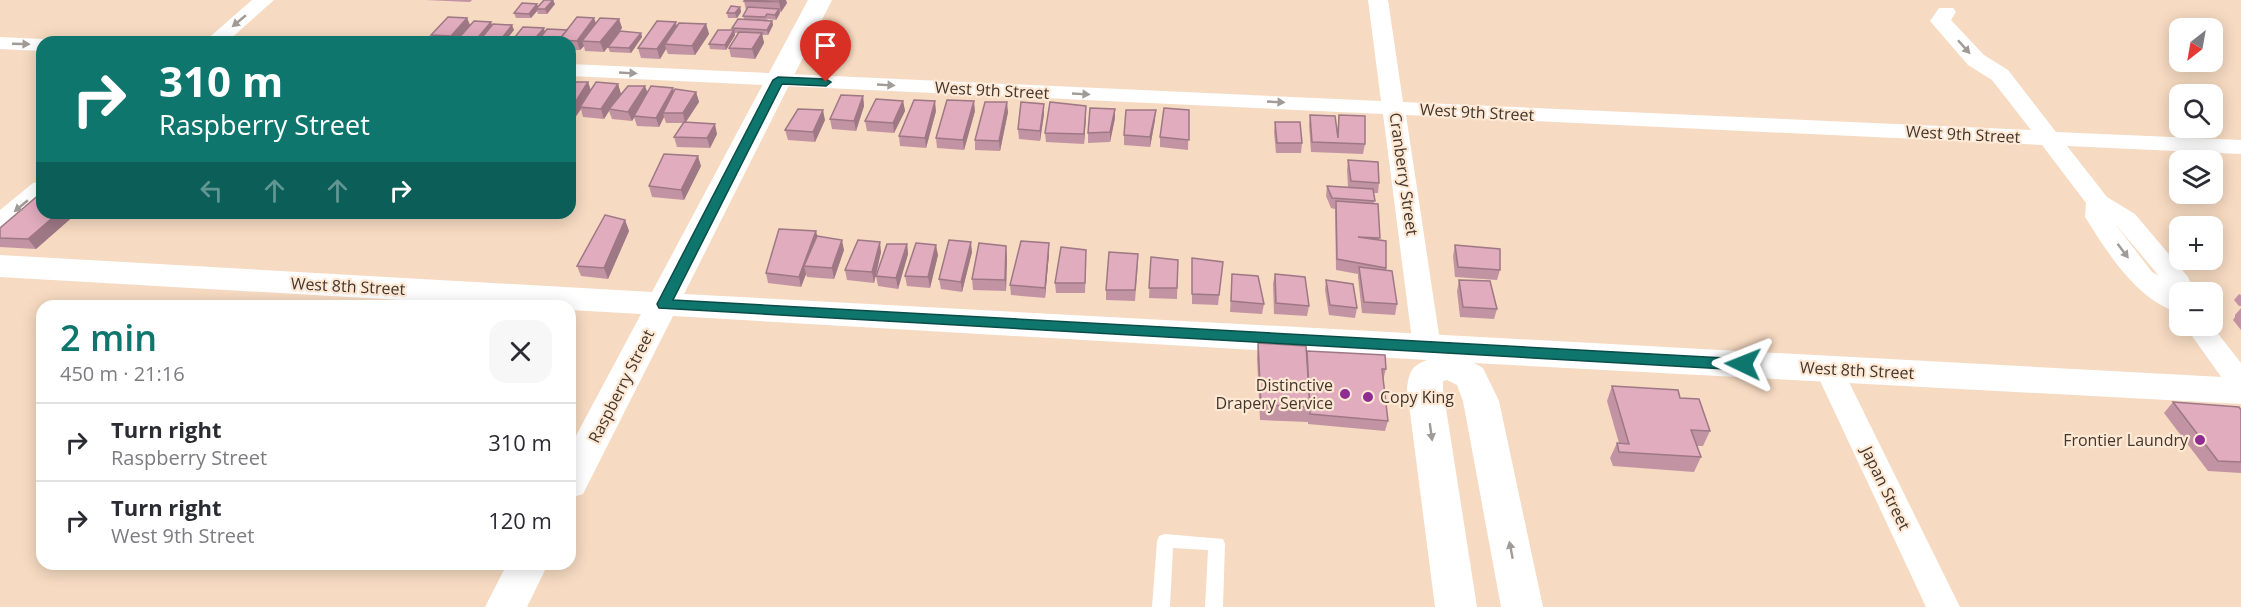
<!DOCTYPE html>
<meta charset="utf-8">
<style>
body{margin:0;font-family:"Open Sans",sans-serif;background:#f7f7f7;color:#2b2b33;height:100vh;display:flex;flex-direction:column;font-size:22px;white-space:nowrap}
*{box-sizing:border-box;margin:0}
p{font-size:20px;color:#7c7c81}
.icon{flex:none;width:33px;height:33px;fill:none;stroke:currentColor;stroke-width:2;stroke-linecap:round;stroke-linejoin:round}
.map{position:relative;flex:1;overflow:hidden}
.drawer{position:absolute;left:36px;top:300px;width:540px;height:270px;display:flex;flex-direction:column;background:#fff;border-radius:18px;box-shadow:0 3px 15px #0003}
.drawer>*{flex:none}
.top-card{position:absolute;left:36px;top:36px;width:540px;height:183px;border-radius:18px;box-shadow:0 3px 15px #0003;background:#0f766e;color:#fff;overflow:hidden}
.needle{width:39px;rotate:211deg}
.tools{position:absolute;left:2169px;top:18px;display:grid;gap:12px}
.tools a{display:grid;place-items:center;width:54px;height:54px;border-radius:12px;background:#fff;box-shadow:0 3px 15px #0003;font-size:30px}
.pin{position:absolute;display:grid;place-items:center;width:51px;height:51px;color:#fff;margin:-62px -26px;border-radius:50% 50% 50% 0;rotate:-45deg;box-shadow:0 0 6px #0007}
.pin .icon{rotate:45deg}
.me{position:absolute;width:66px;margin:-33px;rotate:272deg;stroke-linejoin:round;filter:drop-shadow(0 0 4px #0008)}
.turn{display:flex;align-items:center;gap:21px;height:126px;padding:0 24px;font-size:27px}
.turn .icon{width:78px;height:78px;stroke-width:2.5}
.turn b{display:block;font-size:42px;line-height:51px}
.lanes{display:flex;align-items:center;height:57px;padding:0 24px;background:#0003;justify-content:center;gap:30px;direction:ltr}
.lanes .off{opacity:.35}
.round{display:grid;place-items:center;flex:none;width:63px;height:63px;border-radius:18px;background:#f7f7f7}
.headline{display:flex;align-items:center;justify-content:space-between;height:102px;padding:0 24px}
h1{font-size:36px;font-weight:600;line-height:45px;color:#0f766e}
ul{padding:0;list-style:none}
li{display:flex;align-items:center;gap:18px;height:78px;padding:0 24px;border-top:2px solid #e1e1e2}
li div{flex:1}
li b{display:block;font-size:22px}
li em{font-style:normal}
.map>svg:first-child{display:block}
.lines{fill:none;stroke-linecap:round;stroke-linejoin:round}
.service{fill:#fff;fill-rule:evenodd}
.minor{fill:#fff;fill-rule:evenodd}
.tertiary{fill:#fff;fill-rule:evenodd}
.wall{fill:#c294a3}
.shaded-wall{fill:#9e7885}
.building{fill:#e1acbe;stroke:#9e7885;stroke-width:1.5}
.oneway{fill:#a09b96}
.route{fill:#0f766e;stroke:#0a4d48;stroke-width:1.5}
.poi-dot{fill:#902d94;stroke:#ffe8d4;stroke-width:2}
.labels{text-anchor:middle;stroke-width:4.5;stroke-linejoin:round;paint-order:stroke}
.street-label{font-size:16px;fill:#42372d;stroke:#ffe8d4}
.poi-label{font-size:16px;fill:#42372d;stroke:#ffe8d4;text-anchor:end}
</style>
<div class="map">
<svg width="2241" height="607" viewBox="0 0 2241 607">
<rect width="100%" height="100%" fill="#f6dac1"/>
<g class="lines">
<path class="service" d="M1165 534 1223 539 1225 544 1223 607H1205L1208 550 1173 548 1170 607H1152L1157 541 1159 536Z"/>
<g class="minor">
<path d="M252 0H274L227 42H204Z"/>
<path d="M1368 0H1388L1403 102 2031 130 1992 80 1968 65 1930 21 1939 8H1953L1956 12 1951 20 1984 55 2008 70 2056 132 2241 140V154L2067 146 2107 197 2135 214 2188 277 2194 292H2180V313C2137 301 2107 252 2085 217L2086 203 2042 145 1406 115 1441 348 1437 355 1427 358 1417 355 1413 348 1383 114 570 76V64L1381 101ZM2116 225 2117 226 2159 276 2152 272Z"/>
<path d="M0 37 42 39 50 42H42V51L0 49Z"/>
<path d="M42 181V201L9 229 0 231V210L33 183Z"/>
<path d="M2185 326H2212L2241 363V395L2231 391Z"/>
<path d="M1828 358 1838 361 1842 368 1960 607H1926L1814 368 1818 361Z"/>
</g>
<g class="tertiary">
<path d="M808 0H832L684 294 2241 378V404L1474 363 1483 368 1499 401 1543 607H1501L1463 401 1457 385 1447 380 1443 381V389L1477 607H1435L1407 389C1409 372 1411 366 1427 360L673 316 583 494 570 498V447L641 314 570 310V306H504L0 277V255L652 292Z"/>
<path d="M507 564H548L527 607H485Z"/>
</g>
</g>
<g class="wall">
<path d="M425 0H472L470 2Z"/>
<path d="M744 1 787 3 781 12H779L780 13 776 20 768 19 767 20 772 21 773 25 768 35H762L764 43 755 59 731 57 729 48 738 33H735V35L726 50 710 49 709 44 733 30 732 28 744 19 743 16 746 10Z"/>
<path d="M555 4 547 14H538L537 11 531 18H516L514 13Z"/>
<path d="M740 7 741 12 737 18H728L727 13Z"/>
<path d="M467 18 470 26 492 25 514 30 504 42H434L431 35Z"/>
<path d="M619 19 622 28 604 52 585 51 584 46 580 50H570V42H511L545 32 567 30Z"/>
<path d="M706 24 709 34 695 55 668 54 666 49 660 59 641 58 638 48 677 27Z"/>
<path d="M641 33 642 37 631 53 610 52 608 47Z"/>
<path d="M570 82H588L591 90 618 84 621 94 648 93 673 88 674 92H696L699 102 686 122 717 134 710 148 677 147 674 137 683 123H666L664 117 659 127 637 126 634 117 632 121 612 119 609 111 604 119 583 117 581 109 574 119 570 118Z"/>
<path d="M863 96 864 106 856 131 832 129 830 119Z"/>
<path d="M903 101 905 111 894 133 867 131 865 121Z"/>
<path d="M1115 109V118L1110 142 1088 143V133Z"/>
<path d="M1189 110 1188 150 1160 147V137Z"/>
<path d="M936 111 926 148 900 146 899 136Z"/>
<path d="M975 111 964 150 937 148 936 138Z"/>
<path d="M1008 112 1000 151 975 150V140Z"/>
<path d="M1044 114 1040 141 1019 139 1018 129Z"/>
<path d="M1310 115 1337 132 1339 115 1365 144 1363 154 1311 152 1309 125Z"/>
<path d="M1086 116 1084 144 1046 142 1045 133Z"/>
<path d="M825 120 815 142 788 140 785 130Z"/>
<path d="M1155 120 1150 147 1124 145V135Z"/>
<path d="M1275 122 1302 143 1301 153H1276L1274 132Z"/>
<path d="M1348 160 1379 183 1378 193H1373L1374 204 1379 240 1386 268V270L1397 304 1395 315 1362 313 1358 277V274L1336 270 1335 209 1331 208 1326 196 1327 186 1348 187 1347 170Z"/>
<path d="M701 166 684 200 652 197 649 186Z"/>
<path d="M42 213H77L36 249 0 247V228Z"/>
<path d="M625 220 629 231 608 279 581 276 577 266Z"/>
<path d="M1049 243V254L1045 298 1011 295 1010 285Z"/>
<path d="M907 244 908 254 898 289 878 286 876 276Z"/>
<path d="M1455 245 1500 270 1497 280 1455 277 1453 256Z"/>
<path d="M844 250 834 279 807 277 806 274 801 287 768 283 766 273Z"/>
<path d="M881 252 874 283 847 280 845 270Z"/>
<path d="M972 252 962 292 941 289 939 279Z"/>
<path d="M938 255 930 288 907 286 905 276Z"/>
<path d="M1007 257 1006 291 973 290 972 279Z"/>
<path d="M1151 257 1178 260 1177 299 1149 298Z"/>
<path d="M1192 258 1223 262 1218 305 1192 304Z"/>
<path d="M1086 260 1085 293H1056L1055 283Z"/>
<path d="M1138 264 1135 301 1106 300V290Z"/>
<path d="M1232 274 1264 304 1262 314 1230 312Z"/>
<path d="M1275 274 1309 306 1307 316 1274 314 1273 284Z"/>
<path d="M1326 280 1357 308 1355 318 1329 315 1325 290Z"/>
<path d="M1459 280 1497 309 1494 319 1460 317 1457 291Z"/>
<path d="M2239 294 2241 295V306H2239L2234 300Z"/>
<path d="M2241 308V330L2233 320 2235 317V315Z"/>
<path d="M1258 343 1307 351 1386 369 1383 380 1388 421 1385 431 1308 424V422L1260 420 1257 358Z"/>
<path d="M1612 386 1680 398 1710 431 1703 446H1697L1701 457 1694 472 1613 466 1610 458 1617 443H1619L1607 401Z"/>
<path d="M2173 402 2241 410V473L2208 471 2164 413Z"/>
</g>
<g class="shaded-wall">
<path d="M553 0 555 4 547 14 545 9Z"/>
<path d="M781 0H786L787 3 781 12 779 2Z"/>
<path d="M537 4 539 9H536L537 11 531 18 529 14Z"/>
<path d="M740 7 741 12 737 18 735 13Z"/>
<path d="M779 9 780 13 776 20 775 15Z"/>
<path d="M467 18 471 27 457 40 458 42H453L451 36Z"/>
<path d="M594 18 598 28 582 41 584 46 580 50 577 41Z"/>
<path d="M619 19 622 28 604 52 600 42Z"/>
<path d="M772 21 773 25 768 35 767 30Z"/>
<path d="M491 22 493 27 479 41V42H475V41Z"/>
<path d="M676 22 678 32 665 44 666 49 660 59 657 49Z"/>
<path d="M706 24 709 34 695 55 692 46Z"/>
<path d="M512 25 514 30 504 42H499Z"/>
<path d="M544 28 545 33 538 42H532Z"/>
<path d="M734 30 735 35 726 50 725 45Z"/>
<path d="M641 33 642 37 631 53 629 48Z"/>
<path d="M762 33 764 43 755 59 752 49Z"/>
<path d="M588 82 591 92 580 107 581 109 574 119 571 109Z"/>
<path d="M618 84 621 94 609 109V111L604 119 601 109Z"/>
<path d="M645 86 649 96 632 121 628 112Z"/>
<path d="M673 88 675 97 663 113 664 117 659 127 656 118Z"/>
<path d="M696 92 699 102 685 123 683 113Z"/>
<path d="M863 96 864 106 856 131 854 121Z"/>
<path d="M903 101 905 111 894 133 893 123Z"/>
<path d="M935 101 936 111 926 148 925 138Z"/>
<path d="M974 101 975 111 964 150 963 140Z"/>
<path d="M1007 102 1008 112 1000 151 999 141Z"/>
<path d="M1044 104V114L1040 141V131Z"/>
<path d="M1086 106V116L1084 144V134Z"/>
<path d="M1115 109V118L1110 142V132Z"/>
<path d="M823 110 825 120 815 142 813 132Z"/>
<path d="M1156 110 1155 120 1150 147V137Z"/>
<path d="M715 124 717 134 710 148 707 138Z"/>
<path d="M698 156 701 166 684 200 681 190Z"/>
<path d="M58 213H77L36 249 28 239Z"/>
<path d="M625 220 629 231 608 279 604 268Z"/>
<path d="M816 231 819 242 804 266 806 274 801 287 799 277Z"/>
<path d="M842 240 844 250 834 279 832 268Z"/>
<path d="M880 242 881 252 874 283 872 272Z"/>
<path d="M971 242 972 252 962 292 961 282Z"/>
<path d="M1049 243V254L1045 298V288Z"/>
<path d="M907 244 908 254 898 289 896 278Z"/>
<path d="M936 245 938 255 930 288 928 277Z"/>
<path d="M1006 246 1007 257 1006 291 1005 280Z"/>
</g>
<g class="building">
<path d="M544 0H553L545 9H536Z"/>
<path d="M745 0H781L779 2 744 1Z"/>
<path d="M522 3 537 4 529 14 514 13Z"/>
<path d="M731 6 740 7 735 13H727Z"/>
<path d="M748 7 779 9 775 15 767 14 765 17 743 16Z"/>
<path d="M448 17 467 18 451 36 431 35Z"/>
<path d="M577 17 594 18 577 41 559 40Z"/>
<path d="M600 18 619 19 600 42 582 41Z"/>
<path d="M738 19 772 21 767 30 732 28Z"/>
<path d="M474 21 491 22 475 41 457 40Z"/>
<path d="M657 21 676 22 657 49 638 48Z"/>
<path d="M679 23 706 24 692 46 665 44Z"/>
<path d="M493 24 512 25 499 42 479 41Z"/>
<path d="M523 27 544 28 532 42H511Z"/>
<path d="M547 29 567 30 557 42H537Z"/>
<path d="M718 30H734L725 45 709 44Z"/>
<path d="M620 31 641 33 629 48 608 47Z"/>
<path d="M739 32 762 33 752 49 729 48Z"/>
<path d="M570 82H588L571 109H570Z"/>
<path d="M596 82 618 84 601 109 580 107Z"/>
<path d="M628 86H645L628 112 609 109Z"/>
<path d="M651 86 673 88 656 118 634 116Z"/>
<path d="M675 89 696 92 683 113H663Z"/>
<path d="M841 95 863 96 854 121 830 119Z"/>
<path d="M876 99 903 101 893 123 865 121Z"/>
<path d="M914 100 935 101 925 138 899 136Z"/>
<path d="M947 100 974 101 963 140 936 138Z"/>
<path d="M985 102H1007L999 141 975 140Z"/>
<path d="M1021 102 1044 104 1040 131 1018 129Z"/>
<path d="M1050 102 1086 106 1084 134 1045 133Z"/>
<path d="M1090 108 1115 109 1110 132 1088 133Z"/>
<path d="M1164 108 1189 110V140L1160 137Z"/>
<path d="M798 109 823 110 813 132 785 130Z"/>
<path d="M1126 110H1156L1150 137 1124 135Z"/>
<path d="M1310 115 1335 116 1338 138 1339 115 1365 116V144L1312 142Z"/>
<path d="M684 122 715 124 707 138 674 137Z"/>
<path d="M1275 122H1300L1302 143H1277Z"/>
<path d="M664 154 698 156 681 190 649 186Z"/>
<path d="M1348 160 1378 162 1379 183 1351 181Z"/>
<path d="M1327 186 1373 189 1375 201 1332 198Z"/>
<path d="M41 193H42V213H58L28 239 0 238V228Z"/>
<path d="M1336 201 1378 204 1380 238 1358 237 1386 241V268L1337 259Z"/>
<path d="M605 215 625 220 604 268 577 266Z"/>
<path d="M779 229 816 231 799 277 766 273Z"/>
<path d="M817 236 842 240 832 268 804 266Z"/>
<path d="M858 240 880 242 872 272 845 270Z"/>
<path d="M949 240 971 242 961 282 939 279Z"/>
<path d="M1021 241 1049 243 1045 288 1010 285Z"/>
<path d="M916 243 936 245 928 277 905 276Z"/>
<path d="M979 243 1006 246 1005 280 972 279Z"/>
<path d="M887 244H907L896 278 876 276Z"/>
<path d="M1455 245 1500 249V270L1458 267Z"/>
<path d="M1061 247 1086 250 1085 283H1055Z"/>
<path d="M1109 252 1138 254 1135 290H1106Z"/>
<path d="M1151 257 1178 260 1177 288H1149Z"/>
<path d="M1192 258 1223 262 1219 295 1192 294Z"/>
<path d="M1359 267 1392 271 1397 304 1364 302Z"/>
<path d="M1232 274 1258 276 1264 304 1231 301Z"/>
<path d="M1275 274 1305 277 1309 306 1276 303Z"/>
<path d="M1326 280 1353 284 1357 308 1330 305Z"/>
<path d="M1459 280 1490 281 1497 309 1463 307Z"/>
<path d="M1258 343 1306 346 1310 407 1261 405Z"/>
<path d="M1307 351 1385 355 1386 369H1382L1388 421 1310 414V407Z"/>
<path d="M1612 386 1678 390 1680 398 1699 399 1710 431 1691 430 1701 457 1619 452 1617 443 1629 444Z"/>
<path d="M2173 402 2239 407 2241 410V462L2218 461Z"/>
</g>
<defs><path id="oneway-solid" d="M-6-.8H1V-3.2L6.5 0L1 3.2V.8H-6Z" transform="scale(1.5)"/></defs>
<g class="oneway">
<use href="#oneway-solid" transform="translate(239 21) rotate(140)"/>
<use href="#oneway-solid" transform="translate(21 44) rotate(2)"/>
<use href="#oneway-solid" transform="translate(1964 47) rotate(48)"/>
<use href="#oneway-solid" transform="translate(628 73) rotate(3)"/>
<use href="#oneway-solid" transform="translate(886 85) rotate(3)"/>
<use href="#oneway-solid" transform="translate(1081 94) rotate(3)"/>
<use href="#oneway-solid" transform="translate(1276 102) rotate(3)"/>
<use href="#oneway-solid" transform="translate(21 206) rotate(140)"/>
<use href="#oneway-solid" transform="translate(2123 251) rotate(53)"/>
<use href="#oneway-solid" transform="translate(1431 432) rotate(82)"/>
<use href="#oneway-solid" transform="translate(1511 550) rotate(-101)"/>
</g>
<path class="route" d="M778 77 826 79 831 82 826 86 782 84 673 300 1743 359 1750 364 1743 370 659 308 657 304 773 80Z"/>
<g class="poi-dot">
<circle cx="1345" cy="394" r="6"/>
<circle cx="1368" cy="397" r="6"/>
<circle cx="2200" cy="440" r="6"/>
</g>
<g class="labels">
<g class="street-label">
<text transform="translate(992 90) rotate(3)" y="6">West 9th Street</text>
<text transform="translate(1477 112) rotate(3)" y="6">West 9th Street</text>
<text transform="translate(1963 134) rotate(3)" y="6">West 9th Street</text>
<text transform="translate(1404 174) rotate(82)" y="6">Cranberry Street</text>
<text transform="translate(348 286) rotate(3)" y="6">West 8th Street</text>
<text transform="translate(1857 370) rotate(3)" y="6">West 8th Street</text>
<text transform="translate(621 386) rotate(-63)" y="6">Raspberry Street</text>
<text transform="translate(1886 488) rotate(64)" y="6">Japan Street</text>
</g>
<g class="poi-label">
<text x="1333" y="391">Distinctive<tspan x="1333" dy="18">Drapery Service</tspan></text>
<text x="1380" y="403" text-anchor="start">Copy King</text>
<text x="2188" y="446">Frontier Laundry</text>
</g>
</g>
</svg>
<div class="tools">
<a><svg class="needle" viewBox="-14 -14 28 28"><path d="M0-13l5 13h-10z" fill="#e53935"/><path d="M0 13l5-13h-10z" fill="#7c7c81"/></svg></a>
<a><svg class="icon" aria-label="search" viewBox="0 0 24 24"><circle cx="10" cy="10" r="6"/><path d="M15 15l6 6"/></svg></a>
<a><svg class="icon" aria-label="layers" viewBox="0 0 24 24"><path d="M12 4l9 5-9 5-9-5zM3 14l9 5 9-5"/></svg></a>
<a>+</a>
<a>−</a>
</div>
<div class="pin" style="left:826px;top:82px;background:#d93025"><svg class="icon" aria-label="arrive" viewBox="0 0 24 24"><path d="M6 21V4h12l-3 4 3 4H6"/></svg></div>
<svg class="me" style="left:1743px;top:364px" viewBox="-20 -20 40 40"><path d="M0-17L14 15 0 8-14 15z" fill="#0f766e" stroke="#fff" stroke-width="4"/></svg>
<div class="top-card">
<div class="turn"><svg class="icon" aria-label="right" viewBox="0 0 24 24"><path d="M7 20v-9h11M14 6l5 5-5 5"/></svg><div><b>310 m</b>Raspberry Street</div></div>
<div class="lanes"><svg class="icon off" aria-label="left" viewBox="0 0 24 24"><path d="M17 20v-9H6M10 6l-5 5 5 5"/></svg><svg class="icon off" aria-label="ahead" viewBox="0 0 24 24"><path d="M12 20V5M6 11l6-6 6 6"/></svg><svg class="icon off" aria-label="ahead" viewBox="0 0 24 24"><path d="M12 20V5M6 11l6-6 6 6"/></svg><svg class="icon" aria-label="right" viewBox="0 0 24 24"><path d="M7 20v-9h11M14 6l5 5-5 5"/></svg></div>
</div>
<section class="drawer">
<div class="headline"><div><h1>2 min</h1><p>450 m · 21:16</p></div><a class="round"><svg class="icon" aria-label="close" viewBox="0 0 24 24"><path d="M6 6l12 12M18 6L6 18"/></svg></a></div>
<ul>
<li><svg class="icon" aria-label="right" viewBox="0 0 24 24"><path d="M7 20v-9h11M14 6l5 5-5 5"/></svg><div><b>Turn right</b><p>Raspberry Street</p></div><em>310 m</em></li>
<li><svg class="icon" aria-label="right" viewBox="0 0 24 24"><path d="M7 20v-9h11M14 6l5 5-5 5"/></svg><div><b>Turn right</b><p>West 9th Street</p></div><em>120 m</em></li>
</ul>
</section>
</div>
